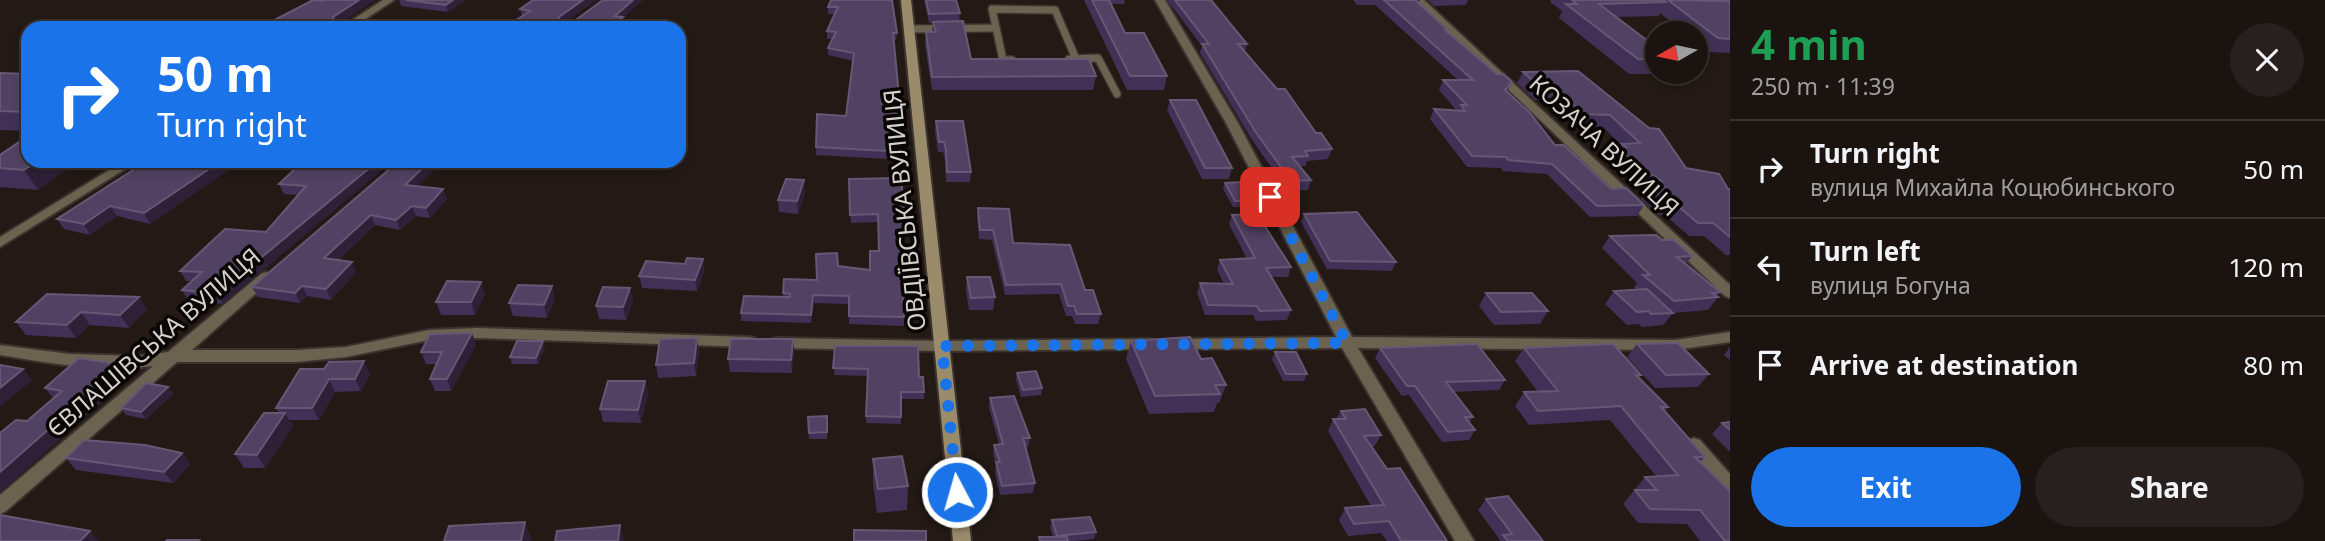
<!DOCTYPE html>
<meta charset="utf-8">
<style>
body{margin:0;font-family:"Noto Sans",sans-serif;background:#27201e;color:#f1f3f6;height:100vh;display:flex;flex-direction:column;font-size:26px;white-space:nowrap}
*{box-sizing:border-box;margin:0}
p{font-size:23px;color:#9f9e9f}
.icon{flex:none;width:38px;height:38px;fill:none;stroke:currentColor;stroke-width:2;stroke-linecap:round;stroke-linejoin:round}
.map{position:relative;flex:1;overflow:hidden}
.side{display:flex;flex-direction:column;background:#1a1310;width:595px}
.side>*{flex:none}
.hud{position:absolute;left:21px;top:21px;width:665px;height:147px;border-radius:21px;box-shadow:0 4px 10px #0003,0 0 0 2px #383230;background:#1a73e8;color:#fff;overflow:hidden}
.needle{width:46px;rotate:261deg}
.fabs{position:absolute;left:1645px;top:21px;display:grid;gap:14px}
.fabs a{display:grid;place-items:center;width:63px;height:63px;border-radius:50%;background:#1a1310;box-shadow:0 4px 10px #0003,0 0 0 2px #383230;font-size:35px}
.pin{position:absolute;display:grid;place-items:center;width:60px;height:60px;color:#fff;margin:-30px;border-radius:14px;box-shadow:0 4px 10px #0006}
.me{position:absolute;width:77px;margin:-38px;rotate:354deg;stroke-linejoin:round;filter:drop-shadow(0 0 5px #0008)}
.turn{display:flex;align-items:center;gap:24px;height:147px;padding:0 21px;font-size:32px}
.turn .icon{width:91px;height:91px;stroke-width:2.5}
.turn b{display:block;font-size:49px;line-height:60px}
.round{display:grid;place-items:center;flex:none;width:74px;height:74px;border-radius:37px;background:#27201e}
.overview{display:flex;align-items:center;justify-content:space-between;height:119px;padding:0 21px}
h1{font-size:42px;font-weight:700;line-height:52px;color:#1e9e55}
.cta{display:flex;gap:14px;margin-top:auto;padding:14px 21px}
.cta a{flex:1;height:80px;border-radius:42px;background:#1a73e8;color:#fff;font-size:28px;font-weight:700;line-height:80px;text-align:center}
.cta a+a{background:#27201e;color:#f1f3f6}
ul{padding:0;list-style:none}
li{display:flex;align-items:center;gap:21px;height:98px;padding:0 21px;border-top:2px solid #383230}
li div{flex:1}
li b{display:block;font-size:26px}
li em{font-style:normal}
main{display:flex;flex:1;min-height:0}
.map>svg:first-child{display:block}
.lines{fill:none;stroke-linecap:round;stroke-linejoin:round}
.service-casing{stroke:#3c332f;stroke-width:10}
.minor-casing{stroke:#3c332f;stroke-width:4}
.secondary-casing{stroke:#3c332f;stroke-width:4}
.service{stroke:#6b634f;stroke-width:7}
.minor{fill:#6b634f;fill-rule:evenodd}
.secondary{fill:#9a8c6b;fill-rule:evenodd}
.wall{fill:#413157}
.shaded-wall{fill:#2e2037}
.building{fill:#514263;stroke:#665874;stroke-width:2}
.route{stroke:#1a73e8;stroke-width:12;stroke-dasharray:0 21.6}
.labels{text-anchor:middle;stroke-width:7;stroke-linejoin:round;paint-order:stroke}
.street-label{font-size:24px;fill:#d6d0cc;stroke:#090604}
</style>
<main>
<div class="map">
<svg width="1730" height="541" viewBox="0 0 1730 541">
<rect width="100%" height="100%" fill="#231915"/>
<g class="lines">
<g class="service-casing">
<g id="service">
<path d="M909 29 995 28"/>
<path d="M1069 59 1098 58 1117 94"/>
<path d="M1012 60H1003L992 9 1055 10 1076 59"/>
</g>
</g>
<g class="minor-casing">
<g id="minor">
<path d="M383 0H394L352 28H340Z"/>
<path d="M1155 0H1165L1238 123 1352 337 1675 340 1730 332V342L1675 350 1358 348 1474 541H1455L1342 348 1176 349 1171 348 1168 344 1171 340 1176 339 1336 337 1226 123Z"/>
<path d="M1414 0H1424L1730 285V298L1725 296Z"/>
<path d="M124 161H138L0 247V237Z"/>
<path d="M266 272 273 277 271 280 192 350H296L346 347 429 330 477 328 749 337 754 338 757 342 754 346 749 347 477 338 429 340 346 357 296 362H177L6 511 0 514V495L153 366C102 373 50 363 0 355V345L70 354 138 356 168 352 261 274Z"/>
<path d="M777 338 942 341 1148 339 1153 340 1156 344 1153 348 1148 349 942 351 777 348 772 347 769 343 772 339Z"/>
<path d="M1694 438 1700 440 1730 474V493L1724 491 1688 450 1685 445 1688 440Z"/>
</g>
</g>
<g class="secondary-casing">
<path id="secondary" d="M901 0H911L971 541H953Z"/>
</g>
<use href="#service" class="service"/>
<use href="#minor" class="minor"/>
<use href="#secondary" class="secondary"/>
</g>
<g class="wall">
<path d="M399 0H465L448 12 401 6Z"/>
<path d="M533 0H596L566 21 623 18 624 23H635L636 28H504L522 16 520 9Z"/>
<path d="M831 0 897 33 896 40H894L901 124H889L887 159 816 155V147L846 116 853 61 828 55V48L833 39H827V31L835 14H828V7Z"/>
<path d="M924 0H956L960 13 959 22 971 59 1096 76 1093 90H932L925 45 926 32H932L933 23H929Z"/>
<path d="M1084 0H1125L1124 4H1111L1125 33 1167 76 1164 90H1127Z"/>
<path d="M1167 0H1211L1247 44 1245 52 1332 149 1328 159 1307 161 1305 166H1300L1311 180 1308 190 1288 191 1252 140 1200 53 1202 46Z"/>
<path d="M1353 0H1420L1418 3 1448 30 1447 32 1497 74 1512 82 1507 92 1555 145 1611 189 1644 205 1637 216 1590 217 1547 174 1503 171 1501 168 1467 167 1430 119 1434 109 1457 111 1439 90 1443 80H1458L1375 5H1357Z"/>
<path d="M1428 0H1468L1466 5 1434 6Z"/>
<path d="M1551 0H1663L1667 2 1668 0 1730 1V53L1709 52 1696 42V33H1685L1660 13 1659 16 1617 17 1657 48V72H1665L1664 74H1629L1559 18 1562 11 1550 2Z"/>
<path d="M1578 71 1686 168 1730 189V255H1726L1704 236H1689L1665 215H1659L1641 199 1647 190 1609 160 1616 148H1620L1621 145 1603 127 1577 126 1550 99 1535 100 1517 83 1523 72Z"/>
<path d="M0 73 28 74V131L0 130Z"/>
<path d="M1170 100 1232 168 1229 179H1202L1167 110Z"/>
<path d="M936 121 971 172 970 182H946L945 160 943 152H938L935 131Z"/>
<path d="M28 136 38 190 0 187V155Z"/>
<path d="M147 161H237L238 163 150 224 117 216 90 235 64 229 57 219Z"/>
<path d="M444 161 417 186 443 189 447 199 430 218 416 216 400 230 375 225 338 260 356 272 331 300 307 296 300 303 258 297 252 287Z"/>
<path d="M319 169 223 304 188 300 182 290 191 281H186L180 271 266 232 299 195 284 194 279 184Z"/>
<path d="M849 179 906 228V236H902L904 326 849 324V304L814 303 811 323 741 321V313L783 297 784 279 817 280 838 266 870 270 879 251 878 222 851 223Z"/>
<path d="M1225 183 1254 201 1252 207H1233L1223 189Z"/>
<path d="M805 193 798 214 779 212 778 200Z"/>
<path d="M978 208 1013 243 1085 290 1101 314 1098 324H1075L1072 316H1066L1059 294 1005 295 992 240 979 239 977 218Z"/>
<path d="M1304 214 1396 262 1392 271 1327 269 1301 222Z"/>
<path d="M1232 215 1291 267 1288 277H1271L1291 310 1287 320 1256 321 1253 315H1205L1197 293 1200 283 1224 284 1217 269 1220 260 1247 259 1229 224Z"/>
<path d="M1610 236 1692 256 1686 264 1720 292 1717 296 1718 297 1708 310 1673 313 1663 325 1642 327 1639 324 1627 325 1605 304 1614 291 1636 290 1634 288 1637 283 1602 248Z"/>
<path d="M703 259 704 271 697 291 642 288 639 276Z"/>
<path d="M967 277 995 297 993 310H969L966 290Z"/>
<path d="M630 288 633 301 626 320 599 319 596 306Z"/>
<path d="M1486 293 1548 311 1540 324 1494 325 1479 306Z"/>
<path d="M47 294 147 309 129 328 90 325 76 338 26 335 16 322Z"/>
<path d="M485 294 475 315H441L436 302Z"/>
<path d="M555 299 547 318 513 316 509 303Z"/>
<path d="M697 338 699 351 696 376 658 378 656 365Z"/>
<path d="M793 339 794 352 792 373 730 372 728 359Z"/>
<path d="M1131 341 1201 359 1226 385 1219 403H1217L1214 412 1149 414 1126 359Z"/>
<path d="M1637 344 1709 374 1698 387 1655 388 1627 357Z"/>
<path d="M476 345 451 391H435L430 379 437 364H426L421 352Z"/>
<path d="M835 346 919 377 924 392V399H901V424L866 423 867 376 834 375Z"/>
<path d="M1730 347V360L1724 355Z"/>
<path d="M545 348 538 364H512L510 357Z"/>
<path d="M1380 348 1505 380 1499 390 1453 392 1473 417 1469 423 1475 430 1469 440 1442 442 1409 395 1402 396 1375 358Z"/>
<path d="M1524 348 1641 375 1639 378 1668 407 1665 411 1705 457 1700 462 1730 541H1700L1687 524 1638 523 1623 504 1645 477 1656 476 1610 420 1529 425 1515 406 1524 392H1538L1515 361Z"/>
<path d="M1275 352 1307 374 1304 381H1283L1272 359Z"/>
<path d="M364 361 370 374 361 391 335 392 319 420H289L293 426 265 468H244L235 454 279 413 276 408 324 369Z"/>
<path d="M1017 373 1042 388 1041 395 1021 397 1016 380Z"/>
<path d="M130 377 27 421 53 398 45 388Z"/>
<path d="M645 381 648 394 641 423 603 422 600 409Z"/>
<path d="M168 387 173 394 146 419 126 415 121 408Z"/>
<path d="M990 398 1030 438 1028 447H1025L1035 483 1033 493 1000 495 995 472 996 464 993 454 994 445 999 444 989 408Z"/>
<path d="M1341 411 1381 435 1374 447H1371L1387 469 1447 541H1387L1381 533 1348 536 1339 520 1345 508 1371 506 1328 431 1333 419H1336Z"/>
<path d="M827 416V439H809L808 417Z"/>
<path d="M1730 422V452L1712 434 1722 423Z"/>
<path d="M182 453 190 464 173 483 76 470 66 458Z"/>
<path d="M873 459 908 486 907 510 877 513 873 483Z"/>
<path d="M1486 499 1543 541H1499L1500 540 1478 510Z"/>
<path d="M1052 520 1096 532 1094 539 1074 541H1039V537H1053L1050 527Z"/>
</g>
<g class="shaded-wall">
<path d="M359 0H375L337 26 333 17Z"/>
<path d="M453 0H465L448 12 446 5Z"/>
<path d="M583 0H596L560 26 558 21 559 17Z"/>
<path d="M633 0H643L623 18 624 25 617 22 615 16Z"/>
<path d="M37 161H79L38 190 24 170Z"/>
<path d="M221 161H237L238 163 150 224 144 213Z"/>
<path d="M378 161H393L223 304 217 294Z"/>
<path d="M430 161H444L409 194 405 185Z"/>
<path d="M804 180 805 193 798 214 797 201Z"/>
<path d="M443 189 447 199 430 218 426 208Z"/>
<path d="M110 206 117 216 90 235 84 224Z"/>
<path d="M412 206 416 216 400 230 396 220Z"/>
<path d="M371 215 375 225 329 268 324 258Z"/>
<path d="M703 259 704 271 697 291 695 280Z"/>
<path d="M352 262 356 272 331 300 326 289Z"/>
<path d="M481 282 485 294 475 315 471 302Z"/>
<path d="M302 286 307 296 300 303 295 293Z"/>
<path d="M552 286 555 299 547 318 544 305Z"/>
<path d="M630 288 633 301 626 320 623 307Z"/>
<path d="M813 295 814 303 811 323V315Z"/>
<path d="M139 297 147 309 129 328 120 315Z"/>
<path d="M81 312 90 325 76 338 67 325Z"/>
<path d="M472 333 476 345 451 391 447 379Z"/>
<path d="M697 338 699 351 696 376 694 363Z"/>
<path d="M793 339 794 352 792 373 791 360Z"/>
<path d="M543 341 545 348 538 364 536 358Z"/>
<path d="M364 361 370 374 361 391 355 379Z"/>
<path d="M122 365 130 377 0 493V472Z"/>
<path d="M23 369 32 380 1 406 0 404V388Z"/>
<path d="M329 379 335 392 319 420 312 408Z"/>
<path d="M645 381 648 394 641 423 638 410Z"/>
<path d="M168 387 173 394 146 419 141 412Z"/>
<path d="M285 413 293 426 265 468 257 455Z"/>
<path d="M182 453 190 464 173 483 164 472Z"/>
<path d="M525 522 532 541H521Z"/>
<path d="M620 525 624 541H618Z"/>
<path d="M90 531 99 541H80Z"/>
</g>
<g class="building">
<path d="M313 0 321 1 323 0H359L333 17 334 21 351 20 397 28H259Z"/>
<path d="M406 0H453L446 5Z"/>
<path d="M533 0H583L559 17 558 21 573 22 603 0H633L615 16 623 17 616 22 635 23 629 28H504L530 11 520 9Z"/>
<path d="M831 0H892L897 33H893L901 116H889L887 151 816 147 817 114 846 116 854 53 828 48 836 32 827 31 838 7H828Z"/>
<path d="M926 0H956L960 13 929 14Z"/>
<path d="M1092 0H1109L1125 33H1144L1167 76H1130Z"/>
<path d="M1175 0H1211L1247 44H1238L1277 89H1285L1316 133H1321L1332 149 1305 151 1308 156 1292 157 1311 180 1291 181 1255 131 1202 44H1209Z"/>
<path d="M1384 0H1415L1448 30H1445L1497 74H1503L1512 82 1505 90 1529 112 1555 145H1564L1611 189 1626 188 1644 205 1597 206 1552 164 1508 160 1506 157 1472 156 1434 109 1465 111 1461 105H1467L1443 80H1473Z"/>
<path d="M1572 0H1663L1667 2 1599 4 1657 48V59H1638L1566 4H1577Z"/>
<path d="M1668 0 1730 1V39L1718 38Z"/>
<path d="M963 21 971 59H1089L1096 76 932 77 926 32H936L933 22Z"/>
<path d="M1578 71 1649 128 1659 129 1686 168 1719 174 1728 189H1730V237L1713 223H1698L1674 203H1668L1649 186H1658L1653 181H1661L1616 148 1626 147 1622 144 1640 143 1610 115 1583 114 1556 88H1541L1523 72Z"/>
<path d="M0 73 28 74V112L0 111Z"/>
<path d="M1170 100H1196L1232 168H1205Z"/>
<path d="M936 121H963L971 172H947L946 150 944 142H939Z"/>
<path d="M28 136V161H37L24 170 0 168V155Z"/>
<path d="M147 161H221L144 213 110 206 84 224 57 219Z"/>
<path d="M330 161H378L217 294 182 290 202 272 180 271 225 229 266 232 306 186 279 184 298 166 319 169Z"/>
<path d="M399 161H430L405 185 443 189 426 208 412 206 396 220 371 215 324 258 352 262 326 289 302 286 295 293 252 287Z"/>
<path d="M901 178 906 228H901L904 317 849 316V296L813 295 811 315 741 313 744 296 790 297V294L783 293 784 279 817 280 816 254 837 253 838 266 870 270V251H879L878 214 850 215 849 179Z"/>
<path d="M786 179 804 180 797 201 778 200Z"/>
<path d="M1243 182 1254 201H1235L1225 183Z"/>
<path d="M978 208 1009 209 1013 243 1070 245 1085 290H1093L1101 314H1077L1074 306H1068L1061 284 1006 285 993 230H980Z"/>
<path d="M1357 212 1396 262 1330 261 1304 214Z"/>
<path d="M1257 214 1291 267 1266 268 1291 310 1260 311 1257 306 1208 305 1200 283 1233 284 1220 260 1255 258 1232 215Z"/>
<path d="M1656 235 1662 240H1674L1692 256 1677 257 1720 292 1712 293 1718 297 1674 301 1643 275H1650L1610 236Z"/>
<path d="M687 258 703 259 695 280 639 276 646 261 685 264Z"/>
<path d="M967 277H990L995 297 971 298Z"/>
<path d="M447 281 481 282 471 302H436Z"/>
<path d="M518 285 552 286 544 305 509 303Z"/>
<path d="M603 287 630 288 623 307 596 306Z"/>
<path d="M1647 289 1673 313 1651 314 1649 311 1637 312 1614 291Z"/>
<path d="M1486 293H1532L1548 311 1501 312Z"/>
<path d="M47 294 139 297 120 315 81 312 67 325 16 322Z"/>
<path d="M472 333 447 379H430L442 352H421L430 334Z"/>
<path d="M1190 337 1201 359 1212 358 1226 385H1215L1220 394 1155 396 1131 341Z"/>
<path d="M697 338 694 363 656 365 660 339Z"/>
<path d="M731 339H793L791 360 728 359Z"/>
<path d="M517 341H543L536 358 510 357Z"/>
<path d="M1678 343 1709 374 1666 375 1637 344Z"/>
<path d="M1477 344 1505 380 1446 382 1473 417H1465L1475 430 1448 432 1415 386H1407L1380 348Z"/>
<path d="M1613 344 1641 375H1636L1668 407H1661L1705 457H1695L1730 491V541H1725L1700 510 1650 509 1635 490H1657L1645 477 1678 475 1621 406 1538 411 1524 392 1558 391 1524 348Z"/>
<path d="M835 346H918L919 377H923L924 392H901V417L866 416 868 369 833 368Z"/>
<path d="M1275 352H1296L1307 374H1286Z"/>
<path d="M79 358 122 365 0 472V433L16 420 27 421 62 391 45 388Z"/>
<path d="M364 361 355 379H329L312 408H276L300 369H324L329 362Z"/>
<path d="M0 365 23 369 0 388Z"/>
<path d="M1036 371 1042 388 1023 390 1017 373Z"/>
<path d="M608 381H645L638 410 600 409Z"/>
<path d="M146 383 168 387 141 412 121 408Z"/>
<path d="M1014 396 1030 438H1023L1035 483 1002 486 996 462H1000L994 445 1003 444 990 398Z"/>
<path d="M1365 409 1381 435 1364 436 1387 469 1400 468 1447 541H1401L1389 521 1354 524 1345 508 1384 505 1333 419H1346L1341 411Z"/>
<path d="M264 413H285L257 455 235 454Z"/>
<path d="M827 416V432L809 433 808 417Z"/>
<path d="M1730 422V430L1722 423Z"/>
<path d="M84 440 145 445 182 453 164 472 66 458Z"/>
<path d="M902 456 908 486 878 489 873 459Z"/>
<path d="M1508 496 1543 541H1508L1503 535 1512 534 1486 499Z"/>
<path d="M0 515 90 531 80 541H0Z"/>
<path d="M1090 517 1096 532 1057 536 1052 520Z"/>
<path d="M525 522 521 541H444L449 526Z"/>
<path d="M620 525 618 541H555L557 531Z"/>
<path d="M854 530 926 531V541H854Z"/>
<path d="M1039 537H1067L1068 541H1040Z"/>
<path d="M167 540H199L198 541H166Z"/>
</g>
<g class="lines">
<path class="route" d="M957 492 942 346 1347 343 1270 197"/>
</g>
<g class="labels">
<g class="street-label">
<text transform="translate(1604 146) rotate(43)" y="8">КОЗАЧА ВУЛИЦЯ</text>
<text transform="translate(905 210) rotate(-96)" y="8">ОВДІЇВСЬКА ВУЛИЦЯ</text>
<text transform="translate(154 343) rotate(-41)" y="8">ЄВЛАШІВСЬКА ВУЛИЦЯ</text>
</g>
</g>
</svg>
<div class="fabs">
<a><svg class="needle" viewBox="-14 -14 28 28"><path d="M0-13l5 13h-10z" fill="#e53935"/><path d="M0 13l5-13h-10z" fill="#9f9e9f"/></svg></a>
</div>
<div class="pin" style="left:1270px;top:197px;background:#d93025"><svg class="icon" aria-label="arrive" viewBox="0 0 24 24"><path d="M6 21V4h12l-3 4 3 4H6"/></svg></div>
<svg class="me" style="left:957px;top:492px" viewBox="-20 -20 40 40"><circle r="17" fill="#1a73e8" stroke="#fff" stroke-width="3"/><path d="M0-11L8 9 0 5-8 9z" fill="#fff"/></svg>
<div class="hud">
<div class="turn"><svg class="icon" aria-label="right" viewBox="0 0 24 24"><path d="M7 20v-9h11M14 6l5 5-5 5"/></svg><div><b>50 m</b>Turn right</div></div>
</div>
</div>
<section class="side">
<div class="overview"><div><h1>4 min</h1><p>250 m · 11:39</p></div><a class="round"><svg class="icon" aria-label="close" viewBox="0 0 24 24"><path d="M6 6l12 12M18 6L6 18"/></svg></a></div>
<ul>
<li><svg class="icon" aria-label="right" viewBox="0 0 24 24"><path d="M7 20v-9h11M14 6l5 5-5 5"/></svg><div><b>Turn right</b><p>вулиця Михайла Коцюбинського</p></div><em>50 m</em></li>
<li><svg class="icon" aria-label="left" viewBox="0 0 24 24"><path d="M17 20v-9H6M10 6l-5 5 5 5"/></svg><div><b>Turn left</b><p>вулиця Богуна</p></div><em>120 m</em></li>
<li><svg class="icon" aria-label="arrive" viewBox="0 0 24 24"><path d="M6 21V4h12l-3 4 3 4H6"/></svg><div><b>Arrive at destination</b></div><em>80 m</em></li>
</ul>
<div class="cta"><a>Exit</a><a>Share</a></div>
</section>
</main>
